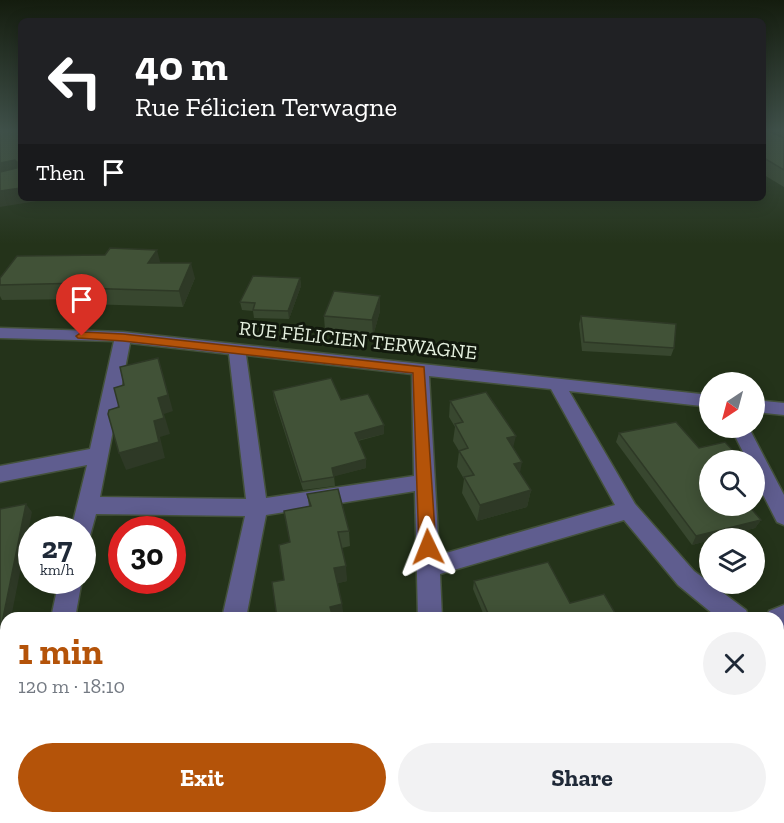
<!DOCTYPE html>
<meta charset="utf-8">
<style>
body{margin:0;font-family:"Zilla Slab",serif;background:#f2f2f3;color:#1f2937;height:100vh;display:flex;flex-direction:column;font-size:22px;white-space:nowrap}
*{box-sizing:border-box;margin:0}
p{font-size:20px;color:#747a83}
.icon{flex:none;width:33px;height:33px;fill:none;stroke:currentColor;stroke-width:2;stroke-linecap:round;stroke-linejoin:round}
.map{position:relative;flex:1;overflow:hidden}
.side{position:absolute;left:0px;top:612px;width:784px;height:212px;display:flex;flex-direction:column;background:#fff;border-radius:18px 18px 0 0;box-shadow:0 3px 15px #0003}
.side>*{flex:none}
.hud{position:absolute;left:18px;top:18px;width:748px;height:183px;border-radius:9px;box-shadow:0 3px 15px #0003;background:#202124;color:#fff;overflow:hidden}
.needle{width:39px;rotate:216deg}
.controls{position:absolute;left:699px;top:372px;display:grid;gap:12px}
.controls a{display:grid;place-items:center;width:66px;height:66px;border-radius:50%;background:#fff;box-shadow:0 3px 15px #0003;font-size:30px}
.speed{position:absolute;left:18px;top:516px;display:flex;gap:12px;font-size:30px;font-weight:700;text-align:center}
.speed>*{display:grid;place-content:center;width:78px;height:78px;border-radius:50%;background:#fff;box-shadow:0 3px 15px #0003;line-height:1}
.speed small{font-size:15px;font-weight:400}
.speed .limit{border:9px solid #d22;background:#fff;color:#111}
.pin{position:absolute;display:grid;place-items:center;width:51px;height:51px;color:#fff;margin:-62px -26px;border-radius:50% 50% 50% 0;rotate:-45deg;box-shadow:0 0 6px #0007}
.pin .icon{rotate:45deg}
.me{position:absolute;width:66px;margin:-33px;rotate:358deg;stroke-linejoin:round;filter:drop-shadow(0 0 4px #0008)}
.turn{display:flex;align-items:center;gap:21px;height:126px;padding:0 18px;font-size:27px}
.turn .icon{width:78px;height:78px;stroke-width:2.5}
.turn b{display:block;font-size:42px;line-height:51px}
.then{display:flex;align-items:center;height:57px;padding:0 18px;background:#0003;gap:12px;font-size:22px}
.round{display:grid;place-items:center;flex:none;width:63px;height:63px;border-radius:32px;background:#f2f2f3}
.overview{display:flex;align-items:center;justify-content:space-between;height:102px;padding:0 18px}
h1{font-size:36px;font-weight:700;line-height:45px;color:#b45309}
.action{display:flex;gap:12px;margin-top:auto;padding:12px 18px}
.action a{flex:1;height:69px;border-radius:36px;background:#b45309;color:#fff;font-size:24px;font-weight:700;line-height:69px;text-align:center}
.action a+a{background:#f2f2f3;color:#1f2937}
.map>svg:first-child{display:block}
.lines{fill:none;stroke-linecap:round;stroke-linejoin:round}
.street-casing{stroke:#43513a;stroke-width:3}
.street{fill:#5f5d8f;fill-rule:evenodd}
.wall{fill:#38472f}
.shaded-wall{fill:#2e3926}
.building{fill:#415237;stroke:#2e3926;stroke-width:1.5}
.route{fill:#b45309;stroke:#753606;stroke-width:1.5}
.labels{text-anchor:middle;stroke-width:6;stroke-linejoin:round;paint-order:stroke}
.street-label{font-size:20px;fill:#e5f0df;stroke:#12190d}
</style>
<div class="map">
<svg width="784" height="823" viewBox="0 0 784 823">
<rect width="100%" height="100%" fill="#24331a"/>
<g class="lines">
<g class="street-casing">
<g id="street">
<path d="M0 328 123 332 710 395V407L569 391 635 504 694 571 746 610 749 618H718L678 585 624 520 440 574 442 618H418L415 491 266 515 246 618H222L245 516 96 514 90 536 82 539V530H71L87 465 0 482V466L90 449 114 341 0 338ZM130 343 229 354 246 499 100 497ZM246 355 412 374 414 476 266 498ZM429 376 551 389 615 505 439 555Z"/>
<path d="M754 400 784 403V415L754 412Z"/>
<path d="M731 428H749L784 495V525L777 522 754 477V460H747Z"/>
<path d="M59 580H82L75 618H51Z"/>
<path d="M784 605V628L778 630V618H766L769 611Z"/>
<path d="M778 676 784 678V716L778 714Z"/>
<rect x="0" y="683" width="6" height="26"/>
<path d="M6 782V818H13L11 823H0V785Z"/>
<path d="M316 818H346L345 823H315Z"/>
<path d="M556 818H629L631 823H557Z"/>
</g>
</g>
<use href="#street" class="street"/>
</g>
<g class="wall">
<path d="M764 129H784V187L764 175Z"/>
<path d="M161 263 195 278 183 307 86 304 84 299 2 300 0 296V285Z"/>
<path d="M300 278 301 286 289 319 254 318 253 311 242 310 240 302Z"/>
<path d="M380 311 373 336 325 331 324 316Z"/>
<path d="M581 316 674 348 671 356 582 351 579 324Z"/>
<path d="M273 391 384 434 358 441 366 459V468L334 476 335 486 303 490 274 399Z"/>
<path d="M450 401 513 448 520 473 531 490 527 507 477 521 462 493 464 479 457 467 459 451 453 441 455 427 449 417Z"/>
<path d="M619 433 710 460 761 520 755 528 692 545 616 442Z"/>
<path d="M307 494 349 531 350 546 342 548 347 581 338 583 284 580 290 542 309 506Z"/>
<path d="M474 581 570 603 618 618H485L473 589Z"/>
</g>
<g class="shaded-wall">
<path d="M15 160 21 174 0 178V163Z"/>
<path d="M21 188V198H49L50 199 0 207V191Z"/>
<path d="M157 250 161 265 148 263Z"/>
<path d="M191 263 195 278 183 307 179 291Z"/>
<path d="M300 278 301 286 289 319 288 311Z"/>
<path d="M380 296V311L373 336 372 320Z"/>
<path d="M158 358 163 374 173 411 164 414 170 434 160 437 165 458 126 470 119 453 154 421 158 398Z"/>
<path d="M384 425V434L355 441V433Z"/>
<path d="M516 436 512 452 507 438Z"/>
<path d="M366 459V468L332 477V468Z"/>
<path d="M522 462 519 478 514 464Z"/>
<path d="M760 479 754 488V481Z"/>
<path d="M531 490 527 507 477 521 480 505Z"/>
<path d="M26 504 32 512 11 618H6V642L0 643V633Z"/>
<path d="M761 520 755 528 715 538H710V540L692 545 696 536Z"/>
<path d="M346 566 347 581 336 584 334 568Z"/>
<path d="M342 604 344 618H332L330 607Z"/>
<rect x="238" y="818" width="3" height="5"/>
</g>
<g class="building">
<path d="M0 129H21V188L0 191V172L17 168V162L15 160 0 163Z"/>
<path d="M764 129H767V130L784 138V170L764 158Z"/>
<path d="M110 248 157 250 148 263H191L179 291 80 288 83 283 0 285V278L17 256 105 255Z"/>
<path d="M253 276 300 278 288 311 253 310 255 303 240 302Z"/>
<path d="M334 291 380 296 372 320 324 316Z"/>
<path d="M581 316 676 324 674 348 584 342Z"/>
<path d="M158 358 168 395 158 398 164 418 154 421 159 442 119 453 108 414 109 410 119 407 114 388 124 385 120 367Z"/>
<path d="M331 378 341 400 368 394 384 425 355 433 366 459 332 468 334 477 302 482 273 391Z"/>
<path d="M486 392 516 436 507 438 522 462 514 464 531 490 480 505 464 477 474 475 459 451 468 448 455 424 463 422 450 401Z"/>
<path d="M676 422 699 448 725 442 742 460H710V506H749L761 520 696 536 619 433Z"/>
<path d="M754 474 760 479 754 481Z"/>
<path d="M338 489 349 531 338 532 346 566 334 568 342 604 330 607 333 618H277L272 582 284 580 279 545 290 542 284 511 311 506 307 494Z"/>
<path d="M26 504 0 633V509Z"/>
<path d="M548 562 570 603 604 594 618 618H490L474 581Z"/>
<rect x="77" y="818" width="161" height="5"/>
<path d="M384 818H465L467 823H381L380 819Z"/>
</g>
<linearGradient id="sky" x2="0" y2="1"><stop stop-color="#141c0e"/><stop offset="0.53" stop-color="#3f5049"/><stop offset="1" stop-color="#3f5049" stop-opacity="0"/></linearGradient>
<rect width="784" height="244" fill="url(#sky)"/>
<path class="route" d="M82 332 123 334 424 367 436 547 433 552 428 554 422 552 419 547 413 373 123 341 78 338 76 336Z"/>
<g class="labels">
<g class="street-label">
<text transform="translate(358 340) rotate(6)" y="7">RUE FÉLICIEN TERWAGNE</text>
</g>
</g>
</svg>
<div class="controls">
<a><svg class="needle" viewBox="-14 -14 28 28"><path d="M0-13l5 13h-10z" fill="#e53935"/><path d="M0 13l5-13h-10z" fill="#747a83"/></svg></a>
<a><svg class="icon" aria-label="search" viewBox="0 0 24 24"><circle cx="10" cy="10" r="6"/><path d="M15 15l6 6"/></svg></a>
<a><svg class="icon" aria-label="layers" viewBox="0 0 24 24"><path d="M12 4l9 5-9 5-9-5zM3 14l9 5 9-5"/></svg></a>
</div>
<div class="speed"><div>27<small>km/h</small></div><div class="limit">30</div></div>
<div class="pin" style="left:82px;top:336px;background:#d93025"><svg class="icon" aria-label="arrive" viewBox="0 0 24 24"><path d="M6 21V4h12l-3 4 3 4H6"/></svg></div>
<svg class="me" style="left:428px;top:547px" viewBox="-20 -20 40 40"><path d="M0-17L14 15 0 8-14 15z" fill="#b45309" stroke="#fff" stroke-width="4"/></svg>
<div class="hud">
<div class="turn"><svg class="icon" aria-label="left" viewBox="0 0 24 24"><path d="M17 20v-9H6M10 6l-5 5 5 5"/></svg><div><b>40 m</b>Rue Félicien Terwagne</div></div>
<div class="then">Then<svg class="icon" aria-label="arrive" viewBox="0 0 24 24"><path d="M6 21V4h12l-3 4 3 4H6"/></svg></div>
</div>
<section class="side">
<div class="overview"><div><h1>1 min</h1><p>120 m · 18:10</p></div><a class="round"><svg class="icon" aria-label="close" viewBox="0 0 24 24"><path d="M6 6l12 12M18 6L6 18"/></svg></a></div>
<div class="action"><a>Exit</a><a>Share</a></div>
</section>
</div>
